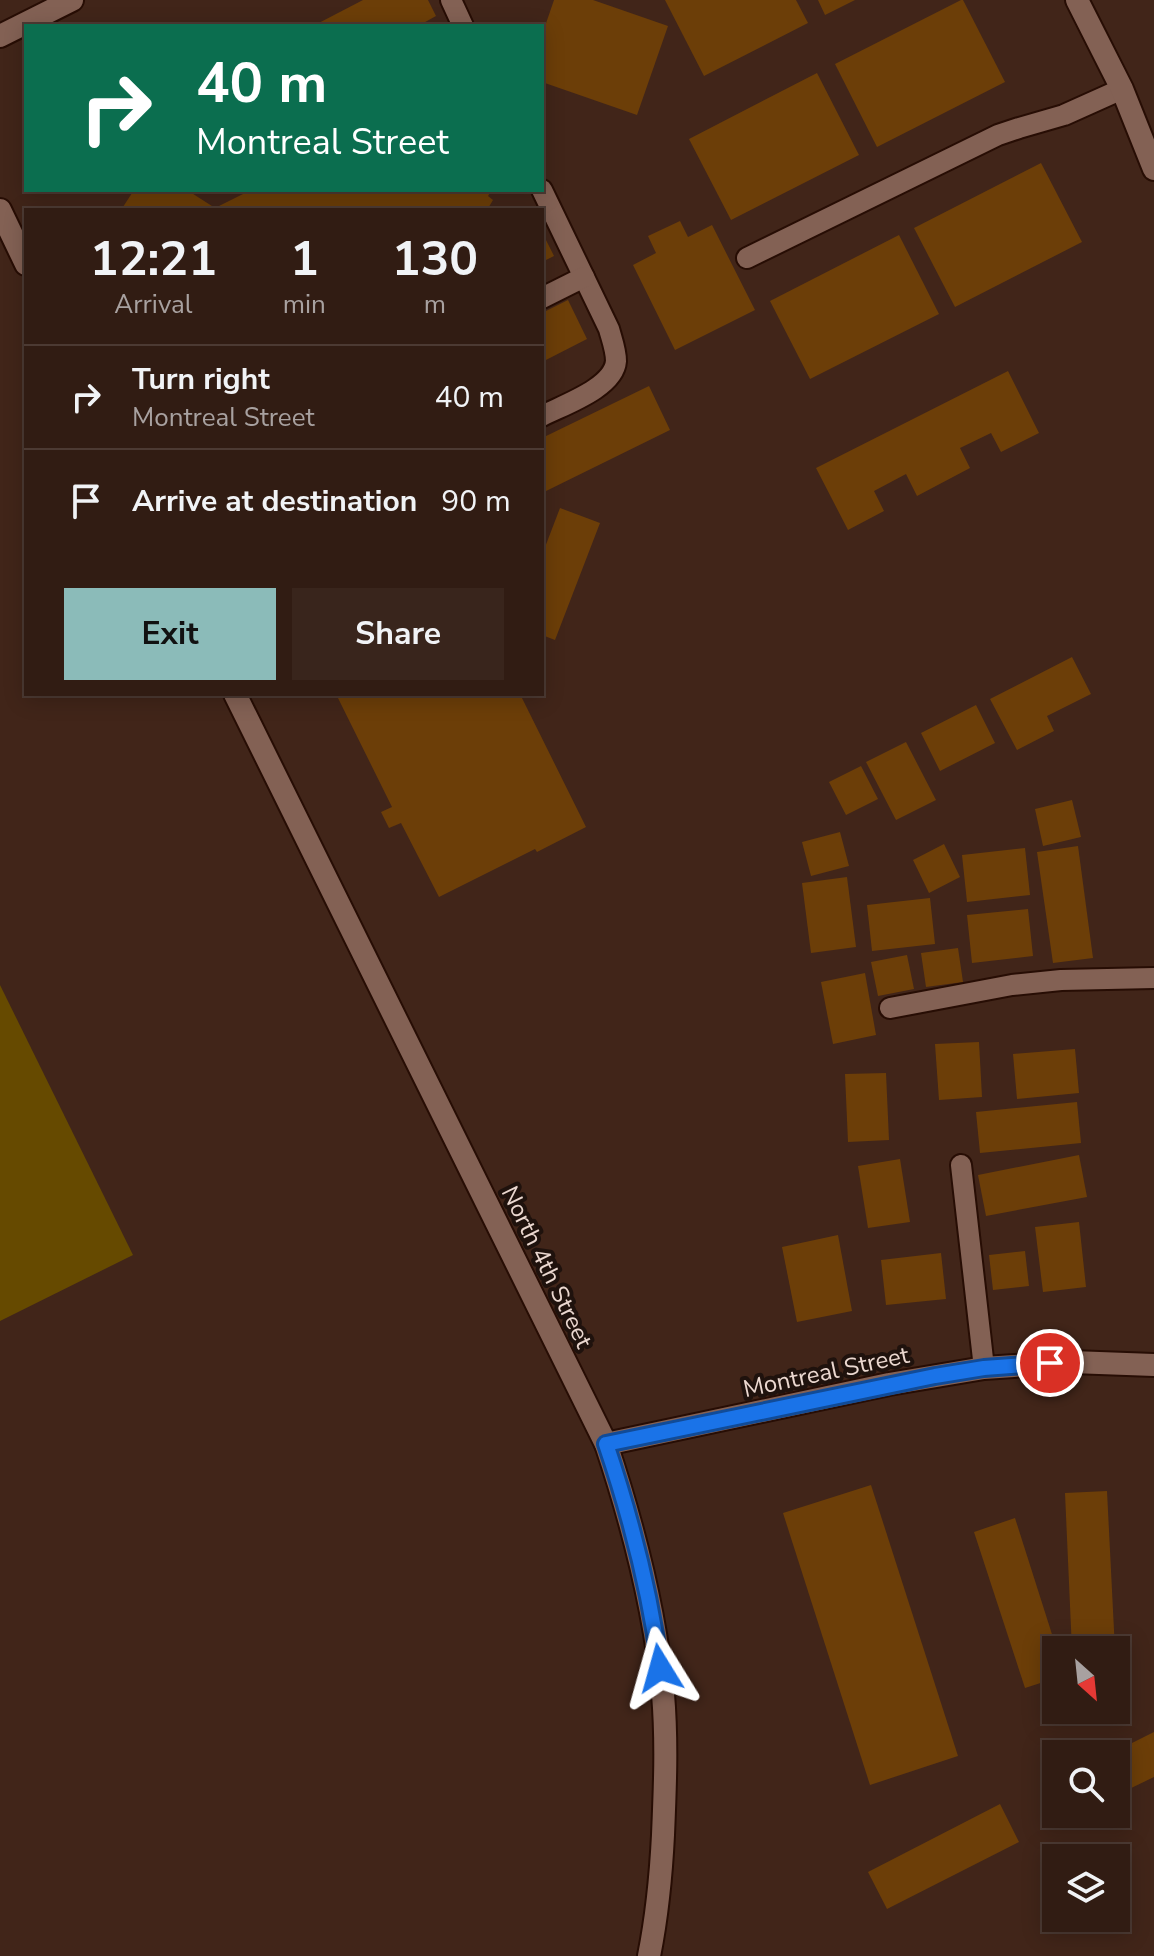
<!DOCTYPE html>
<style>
body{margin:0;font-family:"Nunito Sans",sans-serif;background:#39251c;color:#f1f3f6;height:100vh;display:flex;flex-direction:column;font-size:30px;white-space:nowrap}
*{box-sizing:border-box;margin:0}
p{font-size:26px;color:#a8a1a0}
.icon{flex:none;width:44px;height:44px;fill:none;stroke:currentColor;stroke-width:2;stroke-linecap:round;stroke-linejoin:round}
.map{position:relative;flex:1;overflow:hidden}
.panel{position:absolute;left:24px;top:208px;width:520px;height:488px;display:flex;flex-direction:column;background:#311c13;border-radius:0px;box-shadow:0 4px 20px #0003,0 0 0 2px #4c3a33}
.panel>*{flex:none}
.guide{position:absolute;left:24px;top:24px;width:520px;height:168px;border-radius:0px;box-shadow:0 4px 20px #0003,0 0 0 2px #4c3a33;background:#0b6e4f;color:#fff;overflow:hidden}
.needle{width:52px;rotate:153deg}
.buttons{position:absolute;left:1042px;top:1636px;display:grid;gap:16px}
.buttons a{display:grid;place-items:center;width:88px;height:88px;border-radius:0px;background:#311c13;box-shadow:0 4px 20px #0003,0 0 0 2px #4c3a33;font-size:40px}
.pin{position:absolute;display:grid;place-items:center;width:68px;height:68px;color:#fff;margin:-34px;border:4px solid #fff;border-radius:50%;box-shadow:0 2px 8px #0007}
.me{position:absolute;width:88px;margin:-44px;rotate:352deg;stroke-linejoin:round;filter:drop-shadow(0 0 6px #0008)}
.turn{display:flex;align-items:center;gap:28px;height:168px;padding:0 40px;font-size:36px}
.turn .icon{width:104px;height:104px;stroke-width:2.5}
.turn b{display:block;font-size:56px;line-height:68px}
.eta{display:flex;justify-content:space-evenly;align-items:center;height:136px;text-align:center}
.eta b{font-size:48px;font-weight:700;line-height:56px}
.button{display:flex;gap:16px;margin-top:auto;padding:16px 40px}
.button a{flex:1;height:92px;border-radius:0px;background:#8bbbb9;color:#111;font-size:32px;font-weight:700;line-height:92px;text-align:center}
.button a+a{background:#39251c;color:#f1f3f6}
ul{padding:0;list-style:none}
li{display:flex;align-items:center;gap:24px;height:104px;padding:0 40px;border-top:2px solid #4c3a33}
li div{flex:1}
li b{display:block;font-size:30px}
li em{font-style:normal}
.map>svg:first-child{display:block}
.green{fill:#664a00}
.building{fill:#6c3e08}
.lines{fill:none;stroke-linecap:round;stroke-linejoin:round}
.service-casing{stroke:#270d04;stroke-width:24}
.minor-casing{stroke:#270d04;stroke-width:26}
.tertiary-casing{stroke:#270d04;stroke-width:26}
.secondary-casing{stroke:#270d04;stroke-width:26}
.service{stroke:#836154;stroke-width:20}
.minor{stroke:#836154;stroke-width:22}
.tertiary{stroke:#836154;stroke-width:22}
.secondary{stroke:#836154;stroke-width:22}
.route-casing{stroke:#114b97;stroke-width:20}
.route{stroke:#1a73e8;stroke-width:14}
.labels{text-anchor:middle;stroke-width:8;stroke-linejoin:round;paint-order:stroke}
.street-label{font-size:24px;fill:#ebd8d0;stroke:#1f120d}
</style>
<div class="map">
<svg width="1154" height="1956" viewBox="0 0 1154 1956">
<rect width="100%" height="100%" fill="#412519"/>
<path class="green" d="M0 985 133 1255 0 1321Z"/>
<g class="building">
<path d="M363 0H428L436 16 418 26H313Z"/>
<path d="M554 0H593L668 26 637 115 542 82V35Z"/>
<path d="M665 0H796L808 23 704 76Z"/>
<path d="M818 0H855L825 15Z"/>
<path d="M961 0H963L1005 82 877 147 835 64Z"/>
<path d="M817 73 859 155 731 220 689 139Z"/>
<path d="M1041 163 1082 242 955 307 914 228Z"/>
<path d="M134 190H187L215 208 251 190H492L488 196 493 200 487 210H121Z"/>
<path d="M680 221 688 237 712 225 755 310 675 350 633 265 656 253 648 236Z"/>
<path d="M542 232 554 256 542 262Z"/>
<path d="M899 235 939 314 810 379 770 301Z"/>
<path d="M568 300 587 339 542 362V313Z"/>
<path d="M1008 371 1039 433 1001 452 991 433 960 448 970 468 917 496 906 474 874 491 884 511 848 530 816 468Z"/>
<path d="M649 386 670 430 542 493V438Z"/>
<path d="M560 508 600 523 555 640 542 635V555Z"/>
<path d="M1072 657 1091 694 1047 716 1054 731 1017 750 990 699Z"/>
<path d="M336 694H520L586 827 537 852 535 849 439 897 401 823 389 828 381 812 392 807Z"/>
<path d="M976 705 995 743 940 771 921 733Z"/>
<path d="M906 742 936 800 896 820 866 762Z"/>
<path d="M861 766 878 799 846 815 829 782Z"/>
<path d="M1072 800 1081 837 1043 846 1035 809Z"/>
<path d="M840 832 849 866 811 876 802 842Z"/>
<path d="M944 844 960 877 929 893 913 860Z"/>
<path d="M1078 846 1093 958 1053 963 1037 852Z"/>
<path d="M1025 848 1030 895 967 902 962 855Z"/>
<path d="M847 877 856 947 811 953 802 883Z"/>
<path d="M930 898 935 944 872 951 867 905Z"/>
<path d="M1028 909 1033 956 972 963 967 915Z"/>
<path d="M958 948 963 982 926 987 921 953Z"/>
<path d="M907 955 914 989 878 996 871 962Z"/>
<path d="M865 973 876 1035 833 1044 821 982Z"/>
<path d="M979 1042 982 1097 939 1100 935 1044Z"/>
<path d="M1075 1049 1079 1093 1017 1099 1013 1054Z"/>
<path d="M886 1073 889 1140 848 1142 845 1074Z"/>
<path d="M1077 1102 1081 1143 980 1153 976 1112Z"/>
<path d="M1079 1155 1087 1197 986 1216 978 1175Z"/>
<path d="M900 1159 910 1222 868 1228 858 1166Z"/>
<path d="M1079 1222 1086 1287 1043 1292 1035 1227Z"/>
<path d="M838 1235 852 1311 797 1322 782 1247Z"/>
<path d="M1025 1251 1029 1286 993 1290 989 1255Z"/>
<path d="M941 1253 946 1299 886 1305 881 1260Z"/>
<path d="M871 1485 958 1756 870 1785 783 1513Z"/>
<path d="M1107 1491 1115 1650H1072L1065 1493Z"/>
<path d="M1015 1518 1057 1650 1056 1678 1025 1688 974 1532Z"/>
<path d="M1154 1732V1777L1123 1792 1116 1778V1754H1110Z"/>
<path d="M1000 1804 1019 1842 887 1909 868 1872Z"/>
</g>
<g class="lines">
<g class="service-casing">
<g id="service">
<path d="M451 0 463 26"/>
<path d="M542 190 609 329C612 340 616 350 616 361 614 388 563 405 542 416"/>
<path d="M747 258 998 135 1019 128 1064 115 1122 89"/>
<path d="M542 298 584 277"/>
<path d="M890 1008 1012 985 1061 980 1154 978"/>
<path d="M961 1165 984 1368"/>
</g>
</g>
<g class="minor-casing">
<g id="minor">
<path d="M1077 0 1122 89 1154 169"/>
<path d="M606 1444 889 1384 984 1368 1072 1362 1154 1365"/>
</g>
</g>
<g class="tertiary-casing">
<g id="tertiary">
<path d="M0 210 26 264"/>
<path d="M235 694 606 1444C633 1525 655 1609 663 1694 667 1741 665 1788 663 1835 661 1875 657 1916 649 1956"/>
</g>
</g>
<g class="secondary-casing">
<path id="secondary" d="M0 36 72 0"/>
</g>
<use href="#service" class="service"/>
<use href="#minor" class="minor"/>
<use href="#tertiary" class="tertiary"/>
<use href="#secondary" class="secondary"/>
</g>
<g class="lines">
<g class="route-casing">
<path id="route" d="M660 1668C650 1591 631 1518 606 1444L935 1376 984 1368 1050 1363"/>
</g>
<use href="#route" class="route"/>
</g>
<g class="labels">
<g class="street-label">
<text transform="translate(547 1267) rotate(64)" y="8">North 4th Street</text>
<text transform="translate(826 1372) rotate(-12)" y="8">Montreal Street</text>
</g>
</g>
</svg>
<div class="buttons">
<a><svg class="needle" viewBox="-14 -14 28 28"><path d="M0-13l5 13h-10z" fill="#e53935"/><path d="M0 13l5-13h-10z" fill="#a8a1a0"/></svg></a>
<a><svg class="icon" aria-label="search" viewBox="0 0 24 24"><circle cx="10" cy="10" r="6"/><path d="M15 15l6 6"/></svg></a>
<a><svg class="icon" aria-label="layers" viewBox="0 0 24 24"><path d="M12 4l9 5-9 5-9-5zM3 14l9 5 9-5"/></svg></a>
</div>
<div class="pin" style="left:1050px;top:1363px;background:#d93025"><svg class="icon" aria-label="arrive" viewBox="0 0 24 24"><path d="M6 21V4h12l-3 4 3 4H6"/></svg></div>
<svg class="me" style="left:660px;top:1668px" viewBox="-20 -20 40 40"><path d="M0-17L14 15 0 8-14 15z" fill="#1a73e8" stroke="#fff" stroke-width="4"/></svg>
<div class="guide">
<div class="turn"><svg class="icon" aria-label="right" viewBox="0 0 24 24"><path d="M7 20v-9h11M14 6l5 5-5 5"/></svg><div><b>40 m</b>Montreal Street</div></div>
</div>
<section class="panel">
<div class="eta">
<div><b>12:21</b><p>Arrival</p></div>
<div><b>1</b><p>min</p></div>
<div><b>130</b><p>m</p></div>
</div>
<ul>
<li><svg class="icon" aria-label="right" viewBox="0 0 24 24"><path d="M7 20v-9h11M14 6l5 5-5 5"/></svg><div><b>Turn right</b><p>Montreal Street</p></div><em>40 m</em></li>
<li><svg class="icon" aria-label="arrive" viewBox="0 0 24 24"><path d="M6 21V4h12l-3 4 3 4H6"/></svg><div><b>Arrive at destination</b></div><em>90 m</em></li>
</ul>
<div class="button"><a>Exit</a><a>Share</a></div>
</section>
</div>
